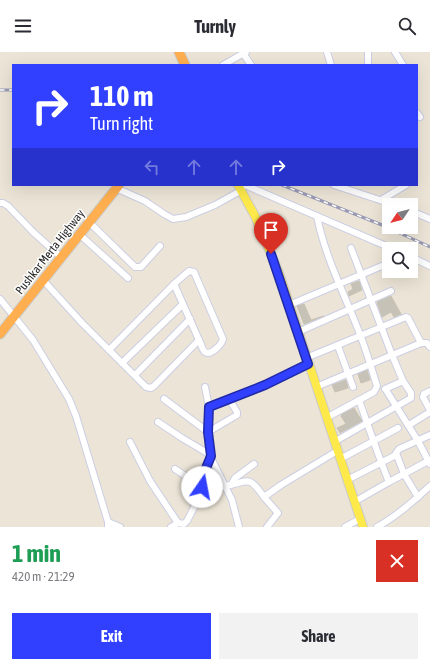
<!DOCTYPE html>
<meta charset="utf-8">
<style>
body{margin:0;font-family:"Asap Condensed",sans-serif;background:#f2f2f3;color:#2b2b33;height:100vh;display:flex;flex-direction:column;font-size:15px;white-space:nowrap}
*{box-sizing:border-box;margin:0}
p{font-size:13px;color:#7c7c81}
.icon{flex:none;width:22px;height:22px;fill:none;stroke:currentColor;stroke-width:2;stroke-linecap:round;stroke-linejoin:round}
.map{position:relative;height:475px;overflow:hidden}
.sheet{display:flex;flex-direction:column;background:#fff;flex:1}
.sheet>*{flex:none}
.hud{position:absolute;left:12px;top:12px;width:406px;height:122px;border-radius:0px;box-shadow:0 4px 16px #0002;background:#313fff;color:#fff;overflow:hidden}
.needle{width:26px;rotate:235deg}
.controls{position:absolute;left:382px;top:146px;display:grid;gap:8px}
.controls a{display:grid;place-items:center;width:36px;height:36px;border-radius:0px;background:#fff;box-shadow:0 4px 16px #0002;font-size:20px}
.pin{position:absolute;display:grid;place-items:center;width:34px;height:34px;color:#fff;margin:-41px -17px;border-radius:50% 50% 50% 0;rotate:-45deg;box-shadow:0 0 4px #0007}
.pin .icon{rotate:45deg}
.me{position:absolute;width:44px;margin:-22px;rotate:12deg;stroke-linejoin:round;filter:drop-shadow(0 0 3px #0008)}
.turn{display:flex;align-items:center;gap:14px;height:84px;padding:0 12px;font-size:18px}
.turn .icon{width:52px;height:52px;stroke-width:2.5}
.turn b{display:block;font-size:28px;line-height:34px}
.lanes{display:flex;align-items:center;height:38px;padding:0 12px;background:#0003;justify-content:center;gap:20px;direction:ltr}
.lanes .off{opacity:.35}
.round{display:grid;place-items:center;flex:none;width:42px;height:42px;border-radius:0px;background:#f2f2f3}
.head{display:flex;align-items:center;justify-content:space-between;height:68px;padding:0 12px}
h1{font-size:24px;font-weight:700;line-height:30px;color:#1e9e55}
.action{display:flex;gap:8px;margin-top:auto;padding:8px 12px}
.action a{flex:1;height:46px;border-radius:0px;background:#313fff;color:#fff;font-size:16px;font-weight:700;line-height:46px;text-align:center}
.action a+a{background:#f2f2f3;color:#2b2b33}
header{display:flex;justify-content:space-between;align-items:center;height:52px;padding:0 12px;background:#fff;font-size:18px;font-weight:700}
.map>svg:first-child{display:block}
.building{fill:#c7c2b7;stroke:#c7c2b1}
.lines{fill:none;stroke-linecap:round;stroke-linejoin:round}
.minor-casing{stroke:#cccee3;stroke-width:8}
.major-casing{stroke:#cbcbcb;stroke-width:10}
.highway-casing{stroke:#cbcbcb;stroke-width:11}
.minor{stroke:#fff;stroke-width:6}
.major{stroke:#fee94a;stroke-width:8}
.highway{stroke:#ffaf4f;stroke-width:9}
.rail-casing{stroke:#9a9ab4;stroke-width:3}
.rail{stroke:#fff;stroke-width:1.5;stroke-dasharray:4.5;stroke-linecap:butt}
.route-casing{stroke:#2029a6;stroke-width:10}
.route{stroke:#313fff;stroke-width:7}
.labels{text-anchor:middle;stroke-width:3;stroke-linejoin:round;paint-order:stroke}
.street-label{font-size:12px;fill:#272727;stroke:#fff}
</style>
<header><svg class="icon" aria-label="menu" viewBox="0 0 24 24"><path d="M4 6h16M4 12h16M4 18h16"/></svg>Turnly<svg class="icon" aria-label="search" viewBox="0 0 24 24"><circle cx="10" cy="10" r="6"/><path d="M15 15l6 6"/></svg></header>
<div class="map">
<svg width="430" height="475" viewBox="0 0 430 475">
<rect width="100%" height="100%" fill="#ece5d7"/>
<g class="building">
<path d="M359 229 362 238 349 244 348 240 353 237 351 232Z"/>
<path d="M391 244 401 262 394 265 391 260 382 265 377 250Z"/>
<path d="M304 252 311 268 324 264 304 272 297 254Z"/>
<path d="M367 318 370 328 361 331 358 322Z"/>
<path d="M346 328 348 336 335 340 332 333Z"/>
<path d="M354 356 362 369 340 381 337 376 346 372 341 364 342 362Z"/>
</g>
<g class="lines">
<g class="minor-casing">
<g id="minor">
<path d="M327 0 331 13"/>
<path d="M395 0 403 13"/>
<path d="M243 1 251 13"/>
<path d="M223 13 246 0"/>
<path d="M368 13V0"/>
<path d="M417 61 420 65"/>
<path d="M245 133 393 197"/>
<path d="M334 133 395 153"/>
<path d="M116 136 145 149 164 162 173 167 186 165 215 153 242 138"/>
<path d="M381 148 406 133"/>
<path d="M0 151H3L8 154 34 181 61 205"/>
<path d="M411 159 430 167"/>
<path d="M317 164C325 206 346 245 361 285 367 301 372 318 377 334L374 340 326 366"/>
<path d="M89 170 135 215H141L160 194"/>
<path d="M79 182 128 226"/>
<path d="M351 196 392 303 403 329 385 337 386 338 418 389 430 412"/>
<path d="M411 205 430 214"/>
<path d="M43 228 82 271 146 335 151 336 154 334 199 288 174 232"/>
<path d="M0 247 33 288 69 347 76 364 108 470V475"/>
<path d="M289 253 389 211"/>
<path d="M298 280 391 239"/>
<path d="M338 294 353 335"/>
<path d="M109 298 174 232 189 219 194 220 223 287C222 292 211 304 205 300 202 298 201 291 199 288"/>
<path d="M306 306 406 265 408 266 421 291"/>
<path d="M122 311 183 252"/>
<path d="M135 323 190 267"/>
<path d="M316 335 421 291H427L430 295"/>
<path d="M430 339 424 342 423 345 430 358"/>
<path d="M164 347 208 380 237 363V360L229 347"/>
<path d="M209 355 265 333 308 312"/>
<path d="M158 370 182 386 209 402"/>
<path d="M409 373 430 360"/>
<path d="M130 390 150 429 178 471"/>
<path d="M334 390 411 346V341L403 329"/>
<path d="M340 407 398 376"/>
<path d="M175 417 202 435"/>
<path d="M347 428 396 403"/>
<path d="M389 430 430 408"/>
<path d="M231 433 235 426 254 412"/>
<path d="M200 444 205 421 211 405"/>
<path d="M264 445 278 461 267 475"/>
<path d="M418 445 404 422 396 401 399 397 430 383"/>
<path d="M354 450 389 430C378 403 369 376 359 348"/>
<path d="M108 470 120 475"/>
<path d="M171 475 178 471 184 472 187 469 200 444 225 434 209 402 208 380 209 355 205 335"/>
<path d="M239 475 232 448 225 434C249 430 248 422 264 445L281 433 337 399"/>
<path d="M345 475 360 467"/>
<path d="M377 475C397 464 413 450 430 434"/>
</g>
</g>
<g class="major-casing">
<path id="major" d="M238 133 255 164 279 221 363 475"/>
</g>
<g class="highway-casing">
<g id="highway">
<path d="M179 0 185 13"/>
<path d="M0 282 119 133"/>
</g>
</g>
<use href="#minor" class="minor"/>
<use href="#major" class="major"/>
<use href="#highway" class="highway"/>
<g class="rail-casing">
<g id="rail">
<path d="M0 38H13"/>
<path d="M282 133 382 173 430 195"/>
</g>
</g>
<use href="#rail" class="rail"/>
</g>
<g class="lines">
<g class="route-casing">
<path id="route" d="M202 435 204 421 211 404 208 380 209 355 265 333 308 312 271 202"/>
</g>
<use href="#route" class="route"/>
</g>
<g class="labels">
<g class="street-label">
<text transform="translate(50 200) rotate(-52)" y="4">Pushkar Merta Highway</text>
</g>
</g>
</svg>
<div class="controls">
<a><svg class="needle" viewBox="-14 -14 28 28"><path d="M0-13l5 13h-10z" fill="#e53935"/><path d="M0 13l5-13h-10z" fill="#7c7c81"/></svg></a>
<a><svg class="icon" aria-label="search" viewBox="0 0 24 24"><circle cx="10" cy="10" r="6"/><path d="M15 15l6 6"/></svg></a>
</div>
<div class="pin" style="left:271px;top:202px;background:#d93025"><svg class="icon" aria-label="arrive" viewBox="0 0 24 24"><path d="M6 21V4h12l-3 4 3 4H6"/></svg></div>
<svg class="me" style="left:202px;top:435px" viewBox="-20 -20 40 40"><circle r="19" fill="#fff"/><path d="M0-13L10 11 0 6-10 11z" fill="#313fff"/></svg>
<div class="hud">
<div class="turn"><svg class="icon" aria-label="right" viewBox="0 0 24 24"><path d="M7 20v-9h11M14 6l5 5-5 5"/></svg><div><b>110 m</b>Turn right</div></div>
<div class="lanes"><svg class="icon off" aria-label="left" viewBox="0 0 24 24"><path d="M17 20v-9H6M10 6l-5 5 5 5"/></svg><svg class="icon off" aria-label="ahead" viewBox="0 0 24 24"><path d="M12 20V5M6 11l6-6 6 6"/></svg><svg class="icon off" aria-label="ahead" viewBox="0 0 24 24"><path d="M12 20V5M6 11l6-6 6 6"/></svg><svg class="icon" aria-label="right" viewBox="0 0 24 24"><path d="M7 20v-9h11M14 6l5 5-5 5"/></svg></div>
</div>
</div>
<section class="sheet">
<div class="head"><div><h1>1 min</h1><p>420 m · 21:29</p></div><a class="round" style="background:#d93025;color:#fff"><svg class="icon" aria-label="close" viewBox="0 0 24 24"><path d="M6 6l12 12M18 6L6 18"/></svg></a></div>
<div class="action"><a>Exit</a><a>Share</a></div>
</section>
